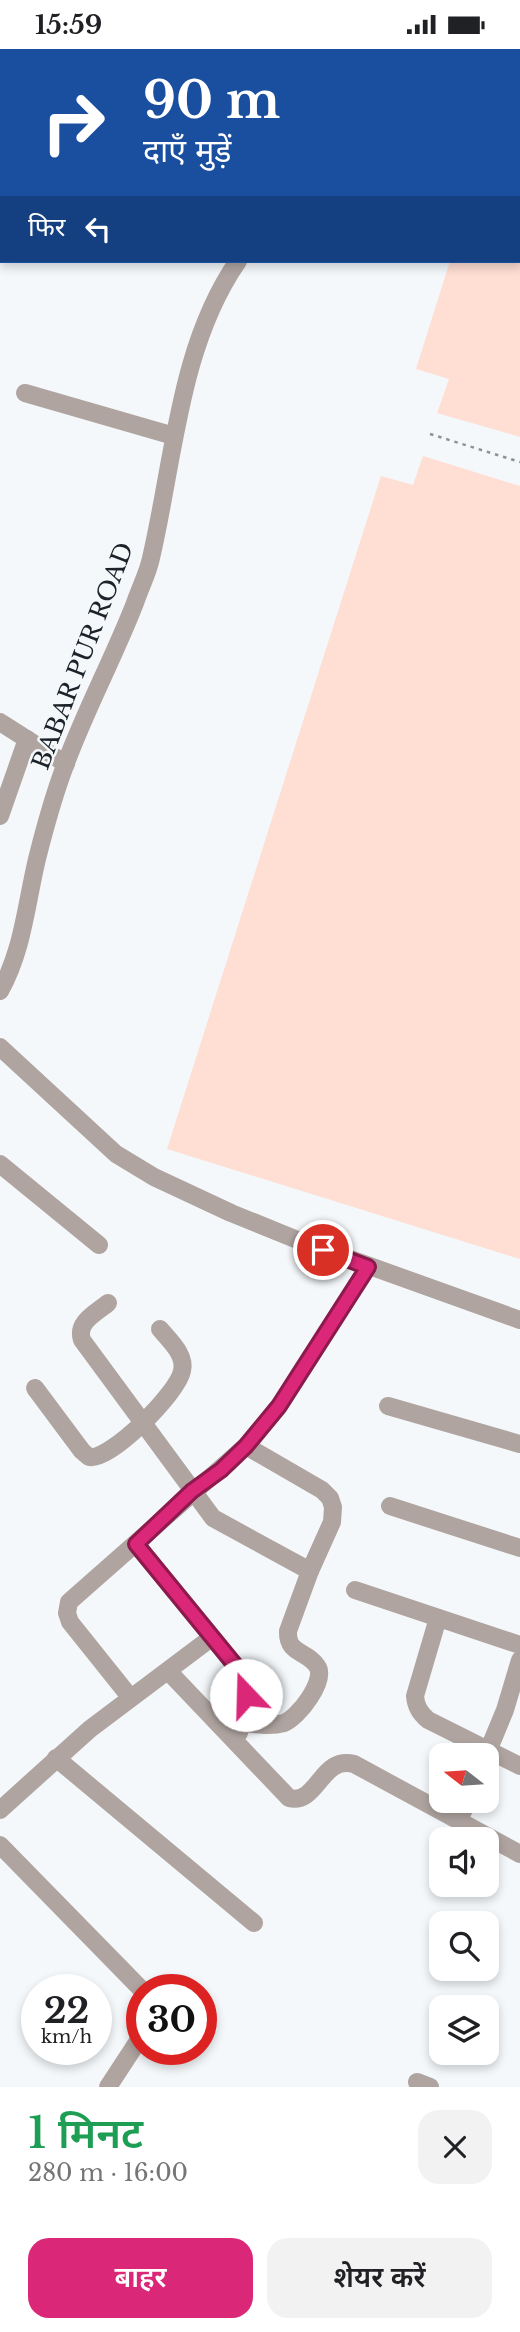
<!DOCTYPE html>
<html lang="hi">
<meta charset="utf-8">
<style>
body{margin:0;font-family:"Libre Baskerville","Noto Sans Devanagari",serif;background:#f2f2f2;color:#202124;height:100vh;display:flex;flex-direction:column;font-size:26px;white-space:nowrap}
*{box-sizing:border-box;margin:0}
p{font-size:23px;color:#757577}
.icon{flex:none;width:38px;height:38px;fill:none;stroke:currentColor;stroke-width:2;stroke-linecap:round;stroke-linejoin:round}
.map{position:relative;height:2038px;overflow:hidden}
.panel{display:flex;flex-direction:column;background:#fff;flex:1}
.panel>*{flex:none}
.hud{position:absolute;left:0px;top:0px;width:522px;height:214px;box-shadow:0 4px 10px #0003;background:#1a4fa0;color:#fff;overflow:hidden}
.needle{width:46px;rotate:287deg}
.tools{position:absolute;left:429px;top:1694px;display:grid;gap:14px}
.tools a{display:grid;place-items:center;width:70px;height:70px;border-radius:14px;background:#fff;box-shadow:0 4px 10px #0003;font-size:35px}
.speed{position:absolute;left:21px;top:1925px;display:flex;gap:14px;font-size:35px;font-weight:700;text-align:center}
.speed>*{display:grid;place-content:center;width:91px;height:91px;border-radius:50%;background:#fff;box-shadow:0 4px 10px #0003;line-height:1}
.speed small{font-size:18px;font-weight:400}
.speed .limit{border:10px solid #d22;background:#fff;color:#111}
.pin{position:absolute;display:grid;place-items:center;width:60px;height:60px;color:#fff;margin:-30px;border:4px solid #fff;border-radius:50%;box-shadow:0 2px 7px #0007}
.me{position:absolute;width:77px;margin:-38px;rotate:339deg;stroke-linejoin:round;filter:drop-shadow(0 0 5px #0008)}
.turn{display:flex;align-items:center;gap:24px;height:147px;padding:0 28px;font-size:32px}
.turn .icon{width:91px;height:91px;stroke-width:2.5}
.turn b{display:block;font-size:49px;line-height:60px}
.then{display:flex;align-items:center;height:66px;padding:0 28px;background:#0003;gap:14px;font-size:26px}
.round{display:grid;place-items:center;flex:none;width:74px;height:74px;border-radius:21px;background:#f2f2f2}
.head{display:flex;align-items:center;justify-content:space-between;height:119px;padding:0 28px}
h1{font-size:42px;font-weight:600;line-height:52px;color:#1e9e55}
.primary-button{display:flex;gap:14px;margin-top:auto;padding:14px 28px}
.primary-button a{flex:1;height:80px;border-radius:21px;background:#db2777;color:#fff;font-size:28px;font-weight:600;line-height:80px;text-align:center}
.primary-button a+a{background:#f2f2f2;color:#202124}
.status{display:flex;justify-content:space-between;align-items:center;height:49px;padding:0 35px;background:#fff;direction:ltr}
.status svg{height:19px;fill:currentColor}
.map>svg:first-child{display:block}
.green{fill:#ffded3}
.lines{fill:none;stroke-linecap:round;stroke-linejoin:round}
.path{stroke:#8c9195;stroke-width:2.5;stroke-dasharray:3.5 5;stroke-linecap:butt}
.minor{stroke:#afa4a0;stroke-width:18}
.route-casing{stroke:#8e194d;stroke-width:18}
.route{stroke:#db2777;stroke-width:12}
.labels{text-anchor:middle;stroke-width:5;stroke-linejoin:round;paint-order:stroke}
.street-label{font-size:24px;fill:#1c2229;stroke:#f4f8fb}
</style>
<div class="status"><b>15:59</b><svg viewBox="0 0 49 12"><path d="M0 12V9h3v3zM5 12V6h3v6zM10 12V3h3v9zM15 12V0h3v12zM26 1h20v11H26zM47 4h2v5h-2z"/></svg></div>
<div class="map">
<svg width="520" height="2038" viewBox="0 0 520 2038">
<rect width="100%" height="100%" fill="#f4f8fb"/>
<g class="green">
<path d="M517 0H520V388L437 364 449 330 416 320 450 212H520V2Z"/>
<path d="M423 407 520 437V1210L167 1100 381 427 413 436Z"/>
</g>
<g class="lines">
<path class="path" d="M430 385 520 413"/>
<g class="minor">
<path d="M74 0 75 2"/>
<path d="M36 2 38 0"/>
<path d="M284 2 286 0"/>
<path d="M332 2 333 0"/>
<path d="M0 44H2"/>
<path d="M0 95H2"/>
<path d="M25 344 174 387"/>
<path d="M0 673 66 715"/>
<path d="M0 767 27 690"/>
<path d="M0 942C23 901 26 856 37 810 45 778 54 745 66 714 86 660 114 608 135 554 140 539 148 524 151 509 174 411 179 297 238 212"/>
<path d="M0 998 116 1105 154 1128 231 1164 300 1192 520 1271"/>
<path d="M0 1115 99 1196"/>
<path d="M108 1254C96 1264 76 1273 82 1291L213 1469 310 1522"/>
<path d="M35 1339 82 1402 89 1408C110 1412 178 1344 182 1322 186 1306 170 1292 160 1280"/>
<path d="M388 1357 520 1395"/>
<path d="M390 1457 520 1499"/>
<path d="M136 1495 239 1621C249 1642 243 1661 239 1684"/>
<path d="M355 1541 520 1596"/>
<path d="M438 1569 415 1647C416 1658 420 1664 428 1671L520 1717"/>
<path d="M168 1622 289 1749C318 1756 321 1706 354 1715L520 1805"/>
<path d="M130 1648 70 1573 67 1564 69 1553 246 1397 279 1357 368 1218"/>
<path d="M240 1674C255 1675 270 1678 284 1674 298 1669 327 1631 317 1617 307 1601 287 1606 288 1582L310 1522 332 1473 333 1458 330 1449 322 1441 246 1397"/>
<path d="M486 1707 505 1661 520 1611"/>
<path d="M56 1709 254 1874"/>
<path d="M0 1761 90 1680 211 1589"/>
<path d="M459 1771 468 1752"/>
<path d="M0 1796 142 1941"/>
<path d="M417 2033 430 2038"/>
<path d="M108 2038 142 1986"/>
</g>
</g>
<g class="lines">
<g class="route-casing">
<path id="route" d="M246 1646 245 1634 239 1621 136 1495 192 1442 221 1421 246 1397 279 1357 368 1218 323 1201"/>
</g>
<use href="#route" class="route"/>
</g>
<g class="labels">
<g class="street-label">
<text transform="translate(83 607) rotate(-69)" y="8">BABAR PUR ROAD</text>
</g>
</g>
</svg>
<div class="tools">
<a><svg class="needle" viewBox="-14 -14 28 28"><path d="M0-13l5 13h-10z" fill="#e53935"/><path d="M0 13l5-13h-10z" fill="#757577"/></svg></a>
<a><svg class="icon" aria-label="sound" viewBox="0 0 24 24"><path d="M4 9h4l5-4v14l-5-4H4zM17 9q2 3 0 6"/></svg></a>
<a><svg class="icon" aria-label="search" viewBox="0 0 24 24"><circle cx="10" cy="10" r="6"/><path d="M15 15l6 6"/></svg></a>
<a><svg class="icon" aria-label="layers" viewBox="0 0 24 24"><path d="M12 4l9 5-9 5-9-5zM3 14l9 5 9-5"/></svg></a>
</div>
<div class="speed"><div>22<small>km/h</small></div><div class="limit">30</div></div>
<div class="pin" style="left:323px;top:1201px;background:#d93025"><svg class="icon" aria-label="arrive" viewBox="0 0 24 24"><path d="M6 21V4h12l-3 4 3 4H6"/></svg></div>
<svg class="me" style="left:246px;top:1646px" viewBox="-20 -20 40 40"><circle r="19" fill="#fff"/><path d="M0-13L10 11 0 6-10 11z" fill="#db2777"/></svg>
<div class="hud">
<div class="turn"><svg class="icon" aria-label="right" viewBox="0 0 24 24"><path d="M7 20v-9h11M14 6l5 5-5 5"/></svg><div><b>90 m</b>दाएँ मुड़ें</div></div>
<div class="then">फिर<svg class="icon" aria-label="left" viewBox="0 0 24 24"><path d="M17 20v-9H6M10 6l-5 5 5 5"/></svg></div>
</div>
</div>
<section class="panel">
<div class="head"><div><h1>1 मिनट</h1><p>280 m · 16:00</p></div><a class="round"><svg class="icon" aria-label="close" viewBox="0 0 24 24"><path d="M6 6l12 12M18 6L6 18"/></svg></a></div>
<div class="primary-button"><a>बाहर</a><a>शेयर करें</a></div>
</section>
